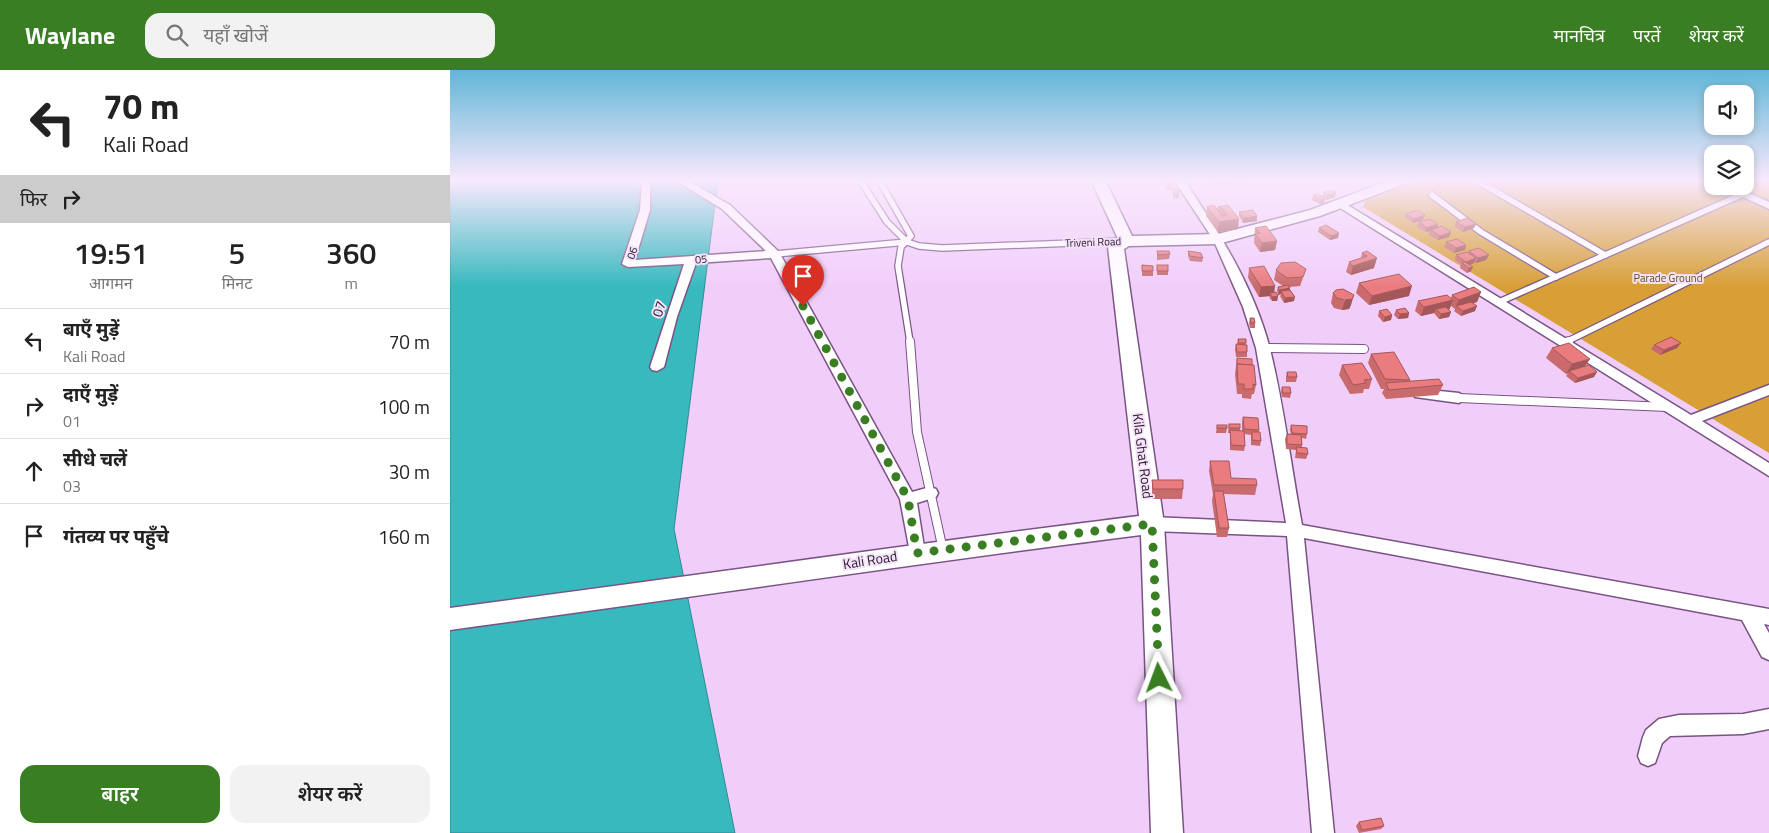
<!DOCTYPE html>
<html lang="hi">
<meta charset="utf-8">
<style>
body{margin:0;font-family:"Titillium Web","Noto Sans Devanagari",sans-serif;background:#f2f2f2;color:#222;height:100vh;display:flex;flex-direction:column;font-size:19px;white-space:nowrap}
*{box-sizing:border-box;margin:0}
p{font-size:16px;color:#767676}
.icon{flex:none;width:28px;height:28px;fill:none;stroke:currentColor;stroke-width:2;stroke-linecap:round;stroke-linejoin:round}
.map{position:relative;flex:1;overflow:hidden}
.sheet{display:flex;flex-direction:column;background:#fff;width:450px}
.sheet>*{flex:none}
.guide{background:#fff;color:#222;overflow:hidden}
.buttons{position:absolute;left:1254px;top:15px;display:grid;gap:10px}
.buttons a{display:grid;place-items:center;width:50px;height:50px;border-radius:10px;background:#fff;box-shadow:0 2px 8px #0003;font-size:25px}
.pin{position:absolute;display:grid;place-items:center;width:42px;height:42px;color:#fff;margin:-51px -21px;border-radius:50% 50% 50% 0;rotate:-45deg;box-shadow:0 0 5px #0007}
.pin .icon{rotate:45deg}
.me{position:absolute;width:55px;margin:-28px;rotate:357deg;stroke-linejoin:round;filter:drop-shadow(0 0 4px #0008)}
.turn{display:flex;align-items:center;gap:18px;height:105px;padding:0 20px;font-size:22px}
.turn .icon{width:65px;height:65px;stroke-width:2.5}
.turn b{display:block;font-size:35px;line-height:42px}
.then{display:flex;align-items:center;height:48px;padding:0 20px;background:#0003;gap:10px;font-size:19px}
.eta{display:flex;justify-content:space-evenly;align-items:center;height:85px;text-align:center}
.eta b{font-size:30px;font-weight:600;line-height:35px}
.button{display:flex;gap:10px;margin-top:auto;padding:10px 20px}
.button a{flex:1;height:58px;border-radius:15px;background:#397e22;color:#fff;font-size:20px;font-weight:600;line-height:58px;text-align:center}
.button a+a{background:#f2f2f2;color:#222}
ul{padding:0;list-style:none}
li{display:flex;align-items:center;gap:15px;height:65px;padding:0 20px;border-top:1px solid #e0e0e0}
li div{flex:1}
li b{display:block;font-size:19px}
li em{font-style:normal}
header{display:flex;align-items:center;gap:30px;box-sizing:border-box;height:70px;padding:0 25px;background:#397e22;color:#fff}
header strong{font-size:24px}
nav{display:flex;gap:28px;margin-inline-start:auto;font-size:18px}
.search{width:350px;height:45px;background:#f2f2f2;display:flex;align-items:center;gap:12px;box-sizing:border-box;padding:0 18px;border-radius:15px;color:#767676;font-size:19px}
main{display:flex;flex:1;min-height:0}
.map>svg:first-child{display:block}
.green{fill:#d79f36}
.water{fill:#37b9be;stroke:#338992}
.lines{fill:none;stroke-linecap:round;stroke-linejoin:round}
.lane-far1-casing{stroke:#795383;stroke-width:8}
.lane-casing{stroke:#795383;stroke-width:10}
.street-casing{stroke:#795383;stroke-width:3}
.secondary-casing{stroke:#795383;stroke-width:3}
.lane-far1{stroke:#fff;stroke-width:5.5}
.lane{stroke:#fff;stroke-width:8}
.street{fill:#fff;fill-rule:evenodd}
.secondary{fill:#fff;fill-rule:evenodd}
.wall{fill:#c96b6d}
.shaded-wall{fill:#a45759}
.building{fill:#ea7c7f;stroke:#a45759}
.route{stroke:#397e22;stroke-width:9;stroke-dasharray:0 16.2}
.labels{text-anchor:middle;stroke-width:4;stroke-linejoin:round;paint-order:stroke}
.far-street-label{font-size:11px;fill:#29192d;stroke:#f4e2f8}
.far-park-label{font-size:11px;fill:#634b21;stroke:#f4e2f8}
.street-label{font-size:14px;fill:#29192d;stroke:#f4e2f8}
</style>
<header>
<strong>Waylane</strong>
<div class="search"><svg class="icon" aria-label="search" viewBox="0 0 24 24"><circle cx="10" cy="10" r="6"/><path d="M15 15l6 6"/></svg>यहाँ खोजें</div>
<nav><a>मानचित्र</a><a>परतें</a><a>शेयर करें</a></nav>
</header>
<main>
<section class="sheet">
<div class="guide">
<div class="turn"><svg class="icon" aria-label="left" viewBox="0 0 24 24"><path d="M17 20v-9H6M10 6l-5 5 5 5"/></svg><div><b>70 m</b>Kali Road</div></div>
<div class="then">फिर<svg class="icon" aria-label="right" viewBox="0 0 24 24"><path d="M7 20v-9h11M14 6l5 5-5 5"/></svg></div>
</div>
<div class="eta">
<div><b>19:51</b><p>आगमन</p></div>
<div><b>5</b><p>मिनट</p></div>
<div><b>360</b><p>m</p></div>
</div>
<ul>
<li><svg class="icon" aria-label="left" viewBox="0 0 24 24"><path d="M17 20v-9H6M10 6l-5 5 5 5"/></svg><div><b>बाएँ मुड़ें</b><p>Kali Road</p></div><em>70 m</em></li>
<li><svg class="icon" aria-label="right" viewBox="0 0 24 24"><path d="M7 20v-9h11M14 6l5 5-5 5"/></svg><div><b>दाएँ मुड़ें</b><p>01</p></div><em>100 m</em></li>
<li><svg class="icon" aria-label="ahead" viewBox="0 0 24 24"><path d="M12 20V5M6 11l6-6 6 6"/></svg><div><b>सीधे चलें</b><p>03</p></div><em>30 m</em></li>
<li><svg class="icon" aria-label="arrive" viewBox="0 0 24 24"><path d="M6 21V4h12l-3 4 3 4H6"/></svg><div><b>गंतव्य पर पहुँचे</b></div><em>160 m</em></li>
</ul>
<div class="button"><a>बाहर</a><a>शेयर करें</a></div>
</section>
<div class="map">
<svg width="1319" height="763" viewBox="0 0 1319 763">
<rect width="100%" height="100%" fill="#f1cefa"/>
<path class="green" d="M970 110H1262V116H1295V110H1319V383L913 137 915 131Z"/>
<path class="water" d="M0 110H268L224 459 285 763H0Z"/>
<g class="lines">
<g class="lane-far1-casing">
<g id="lane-far1">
<path d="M410 110 437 152 457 172"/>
<path d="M429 110 461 166 451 177 448 196 460 272"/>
<path d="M1026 110 1155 185"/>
<path d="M982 125 1031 162 1106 207"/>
<path d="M325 184 457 172 469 176 492 178 674 171"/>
<path d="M1049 232 1293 124"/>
<path d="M1116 272 1319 172"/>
</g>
</g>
<g class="lane-casing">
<g id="lane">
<path d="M460 271 467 362 493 480"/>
<path d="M1114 273 1119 271"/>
<path d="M813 278 914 279"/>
<path d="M1009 328 1217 337"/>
</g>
</g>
<g class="street-casing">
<g id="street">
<path d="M192 110 200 112V140L185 190 316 181 272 139 225 110H237L280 135 329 182 462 422 480 417 486 419 488 423 486 427 467 433 475 483 473 488 467 490 461 488 450 429 321 188 246 193 227 247 214 297 207 301 202 300 200 297 234 194 178 197 172 194 190 140Z"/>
<path d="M724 110H734C769 162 804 217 820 279 834 336 841 396 852 455L1319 539V555L1314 554 1319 563V590L1312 587 1292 550 854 468 884 763H862L837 466 702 461 696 459 694 454 696 449 702 447 836 453 806 278 793 237 763 169Z"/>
<path d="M1254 110H1262V114L1256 112Z"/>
<path d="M1269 116H1283L1319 132V139Z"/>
<path d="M891 131 1241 345 1319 315V325L1252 351 1319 393V406L887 136V132Z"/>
<path d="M970 319 1009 323 1016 328 1009 333 965 327 963 324Z"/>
<path d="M1319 639V659L1293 664 1220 666 1212 673 1205 693 1198 696 1191 693 1188 686 1193 667 1196 660 1209 649 1229 645 1293 644Z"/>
</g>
</g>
<g class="secondary-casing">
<path id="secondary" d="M641 110H655L682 166 768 164 860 140 940 110H959L957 113 870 146 768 174 679 176 674 179 714 454 733 763H701L691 465C460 494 230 529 0 560V538C230 508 459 474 689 446L658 177 668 169Z"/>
</g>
<use href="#lane-far1" class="lane-far1"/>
<use href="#lane" class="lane"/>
<use href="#street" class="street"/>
<use href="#secondary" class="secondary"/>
</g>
<g class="wall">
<path d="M762 110H793V113H788L786 111V112L771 114 769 112V114H764Z"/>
<path d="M980 110H1019L1017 114 1014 115 1007 111 997 115 992 112 991 115 986 117 979 113Z"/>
<path d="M1031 110H1045V116L1040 117 1030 112Z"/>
<path d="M715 111 723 115V120H717L715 116Z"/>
<path d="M723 119 729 124V128H723Z"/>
<path d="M873 123 885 127 876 130 875 129 874 133 870 134 862 130 863 125 872 126Z"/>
<path d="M778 135 787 147 788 159 768 162 756 146 757 137 767 140 768 137Z"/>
<path d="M789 142 807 146V151L793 153 789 146Z"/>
<path d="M956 144 975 145 973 150 963 153 955 148Z"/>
<path d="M969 152 988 154 987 158 1001 162 999 167 988 170 979 165 980 161 976 162 967 157Z"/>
<path d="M1006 152 1024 158 1013 162 1004 156Z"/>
<path d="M805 158 827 171 825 180 810 182 804 173Z"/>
<path d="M869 158 888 168 880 170 868 162Z"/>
<path d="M996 172 1015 180 1004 183 994 177Z"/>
<path d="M707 181 720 184 719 189 707 190Z"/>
<path d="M738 181 753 188 752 192 740 191 738 186Z"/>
<path d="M917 181 924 198 901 205 896 202 899 192 911 188 912 183Z"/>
<path d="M1019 181 1036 190 1026 193 1025 192 1024 193 1020 195 1021 201 1017 203 1010 198 1011 194 1005 190 1006 185 1018 183Z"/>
<path d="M845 192 853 208 850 216 839 217 844 231 834 233 830 226 831 224 828 225 827 221 828 217 833 216 824 210 826 200Z"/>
<path d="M692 195 703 196V206H692Z"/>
<path d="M707 195 718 201V205H707Z"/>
<path d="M799 198 828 226 827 231H822L819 227 820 226 809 227 798 208Z"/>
<path d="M909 213 959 226 919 235 906 223Z"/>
<path d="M1031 222 1027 232 1023 233 1025 241 1011 246 1004 241 1005 239 1001 236 999 240 1001 242 999 247 989 249 984 243 971 246 965 241 968 231 1001 228 1002 225Z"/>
<path d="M883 223 901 235 899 239 892 240 884 238 881 233Z"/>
<path d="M946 240 959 243 958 248 948 249 944 245Z"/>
<path d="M929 241 942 245 941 250 933 252 928 246Z"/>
<path d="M800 248 805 253V258H800L799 253Z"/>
<path d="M788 269 796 273 797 282V287H786L785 279 786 274H787Z"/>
<path d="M1204 275 1227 278 1210 285 1201 279Z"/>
<path d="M1102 278 1135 296 1144 307 1125 313 1116 306 1118 303 1116 304 1096 288Z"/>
<path d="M921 284 960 310V311L993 315 988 325 936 329 932 323 934 319H931L918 293Z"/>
<path d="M787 288 802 295 806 315 804 324H802L801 329 792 328V324H787L785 304Z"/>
<path d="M892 295 922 309 919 319H914L913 323 900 324 889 305Z"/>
<path d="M837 302 847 307 846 312H836V307Z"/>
<path d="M832 317 841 323 840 328 832 327 831 322Z"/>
<path d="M793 347 809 360V362L811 371 810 376 801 375V365L794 364 795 376 794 381 780 380V363H778L779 354 790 358V361H792V352Z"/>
<path d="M767 355 777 358 776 363H766Z"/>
<path d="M841 355 857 364 856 369 852 368V377L858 384 856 389 845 388 846 380 836 379 835 369 837 364H841L840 360Z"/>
<path d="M760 391 781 408 807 415 805 425 774 424 779 458 777 467H767L762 431 763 424 759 401Z"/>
<path d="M702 410 733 419 732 429H702Z"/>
<path d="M909 752 934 756 931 759 909 763 906 756Z"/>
</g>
<g class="shaded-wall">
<path d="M772 110H786V112L771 114Z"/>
<path d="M789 110H793V113H788Z"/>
<path d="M998 110H1007V111L997 115Z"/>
<path d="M1015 110H1019L1017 114 1014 115Z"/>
<path d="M992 111 991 115 986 117 988 112Z"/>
<path d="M1047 111 1045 116 1040 117 1042 113Z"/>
<path d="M886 122 885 127 876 130 877 125Z"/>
<path d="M875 128 874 133 870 134 871 130Z"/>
<path d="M787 145V150L789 149 788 159 768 162 769 152 783 146Z"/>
<path d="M975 145 973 150 963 153 964 149Z"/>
<path d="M807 146V151L793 153 794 148Z"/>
<path d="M988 154 987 159 981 160 980 161 976 162 977 158Z"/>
<path d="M1026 154 1024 158 1013 162 1015 157Z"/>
<path d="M1001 162 999 167 988 170 990 166Z"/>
<path d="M889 163 888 168 880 170 881 166Z"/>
<path d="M827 171 825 180 810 182 812 173Z"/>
<path d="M1016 175 1015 180 1004 183 1006 178Z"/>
<path d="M1039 185 1036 190 1026 193 1028 188Z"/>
<path d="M927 188 924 198 901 205 903 196Z"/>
<path d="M1026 188 1024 193 1016 196V192Z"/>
<path d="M1023 197 1021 201 1017 203 1019 198Z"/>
<path d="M825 216 824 225 820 223V226L809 227 811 217Z"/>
<path d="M962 216 959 226 919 235 922 226Z"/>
<path d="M840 218 839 223 831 221V224L828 225 829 220Z"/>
<path d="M1031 222 1027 232 1009 238 1006 236 1009 230Z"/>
<path d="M904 225 901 235 899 239 892 240 895 230Z"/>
<path d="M828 226 827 231H822V227Z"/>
<path d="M845 227 844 231 834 233 835 228Z"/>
<path d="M1003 230 999 240 986 239 984 243 971 246 974 237Z"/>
<path d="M1027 236 1025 241 1011 246 1013 241Z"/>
<path d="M1001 242 999 247 989 249 991 244Z"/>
<path d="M959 243 958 248 948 249 950 244Z"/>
<path d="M942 245 941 250 933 252 935 247Z"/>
<path d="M1231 273 1227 278 1210 285 1214 280Z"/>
<path d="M1140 289 1134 298 1119 301 1118 303 1116 304 1122 294Z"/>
<path d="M1147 302 1144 307 1125 313 1128 308Z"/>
</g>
<g class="building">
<path d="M984 110H991L992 111 988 112Z"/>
<path d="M1036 110H1045L1047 111 1042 113Z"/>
<path d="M715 111H721L723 115 717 116Z"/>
<path d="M723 119H729V124H724Z"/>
<path d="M882 120 886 122 877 125 873 123Z"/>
<path d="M868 124 875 128 871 130 863 125Z"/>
<path d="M764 135 772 146 777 145 773 139 768 137 778 135 789 149 769 152 757 137Z"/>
<path d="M803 140 807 146 794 148 789 142Z"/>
<path d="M967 140 975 145 964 149 956 144Z"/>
<path d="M1017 148 1026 154 1015 157 1006 152Z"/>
<path d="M980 149 988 154 977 158 969 152Z"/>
<path d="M876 155 889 163 881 166 869 158Z"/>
<path d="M816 156 827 171 812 173 805 164 810 163 805 158Z"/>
<path d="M992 156 1001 162 990 166 981 160Z"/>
<path d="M1007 169 1016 175 1006 178 996 172Z"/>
<path d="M1029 178 1039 185 1028 188 1019 181Z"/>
<path d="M707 181H719L720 184 708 185Z"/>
<path d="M738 181 751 183 753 188 740 186Z"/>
<path d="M917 181 927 188 903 196 899 192 917 186 912 183Z"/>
<path d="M1017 182 1026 188 1016 192 1006 185Z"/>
<path d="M845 192 856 199 853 207 837 208 826 200 831 193Z"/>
<path d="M1015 192 1023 197 1019 198 1012 193Z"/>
<path d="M692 195 703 196V201H692Z"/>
<rect x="707" y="195" width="11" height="6"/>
<path d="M814 196 825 216 811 217 799 198Z"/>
<path d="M949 204 962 216 922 226 909 213Z"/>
<path d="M838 215 840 218 829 220 828 217Z"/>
<path d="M1024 217 1031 222 1009 230 1002 225Z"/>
<path d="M893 219 904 225 902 229 895 230 887 228 883 223 886 220Z"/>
<path d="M840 220 845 227 835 228 831 221Z"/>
<path d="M826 222 828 226 822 227 820 223Z"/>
<path d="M997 225 1003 230 974 237 968 231Z"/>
<path d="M1021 232 1027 236 1013 241 1006 236Z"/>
<path d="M996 237 1001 242 991 244 986 239Z"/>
<path d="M955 238 959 243 950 244 946 240Z"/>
<path d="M937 239 942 245 935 247 929 241Z"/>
<path d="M800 248H804L805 253H801Z"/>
<path d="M1221 267 1231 273 1214 280 1204 275Z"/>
<path d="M788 269H796V273H789Z"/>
<path d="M1119 273 1140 289 1122 294 1102 278Z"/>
<path d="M786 274 797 275V282H787Z"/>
<path d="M944 282 960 310 935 309 921 284Z"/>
<path d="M787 288 802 289V295L787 294Z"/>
<path d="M912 293 922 309 914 310 916 313 903 315 892 295Z"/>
<path d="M787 294 804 295 806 315 803 314V319H794V314H788Z"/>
<path d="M1139 295 1147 302 1128 308 1119 301Z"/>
<path d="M837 302H846L847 307H838Z"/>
<path d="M989 309 993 315 939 320 936 313Z"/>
<path d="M832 317H840L841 323H833Z"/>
<path d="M793 347 808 348 809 360 794 359Z"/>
<rect x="779" y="354" width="11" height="4"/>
<rect x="767" y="355" width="10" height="3"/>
<path d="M841 355 857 356V364L842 363Z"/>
<path d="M780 360 794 361 795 376 781 375Z"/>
<path d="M802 362H810L811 371 802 370Z"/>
<path d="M837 364 851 365 852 375 837 374Z"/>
<path d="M846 377 857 378 858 384 847 383Z"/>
<path d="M760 391H779L781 408 806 409 807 415H764Z"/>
<path d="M702 410H733V419H703Z"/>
<path d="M764 421H773L779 458H769Z"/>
<path d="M931 748 934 756 912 760 909 752Z"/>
</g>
<linearGradient id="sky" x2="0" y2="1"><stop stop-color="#61b6d7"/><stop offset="0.51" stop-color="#f9e9fd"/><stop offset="1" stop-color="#f9e9fd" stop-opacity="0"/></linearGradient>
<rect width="1319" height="217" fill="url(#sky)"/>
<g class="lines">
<path class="route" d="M353 236 458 429 467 483 702 454 709 608"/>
</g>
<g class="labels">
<g class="far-street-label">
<text transform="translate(643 172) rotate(-2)" y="4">Triveni Road</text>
<text transform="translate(182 183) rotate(-71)" y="4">06</text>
<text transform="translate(251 189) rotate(-4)" y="4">05</text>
</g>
<g class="far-park-label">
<text x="1218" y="212">Parade Ground</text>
</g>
<g class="street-label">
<text transform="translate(209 239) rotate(-72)" y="5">07</text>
<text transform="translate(693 386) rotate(83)" y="5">Kila Ghat Road</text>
<text transform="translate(420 490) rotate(-9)" y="5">Kali Road</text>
</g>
</g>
</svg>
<div class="buttons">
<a><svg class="icon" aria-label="sound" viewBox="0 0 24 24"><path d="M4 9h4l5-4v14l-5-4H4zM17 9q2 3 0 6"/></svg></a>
<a><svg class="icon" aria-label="layers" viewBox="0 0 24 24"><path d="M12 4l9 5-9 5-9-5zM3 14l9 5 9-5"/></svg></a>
</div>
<div class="pin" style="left:353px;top:236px;background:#d93025"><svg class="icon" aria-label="arrive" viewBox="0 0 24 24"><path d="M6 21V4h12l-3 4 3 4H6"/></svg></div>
<svg class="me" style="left:709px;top:608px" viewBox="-20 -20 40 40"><path d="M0-17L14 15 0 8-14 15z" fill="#397e22" stroke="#fff" stroke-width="4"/></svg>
</div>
</main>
